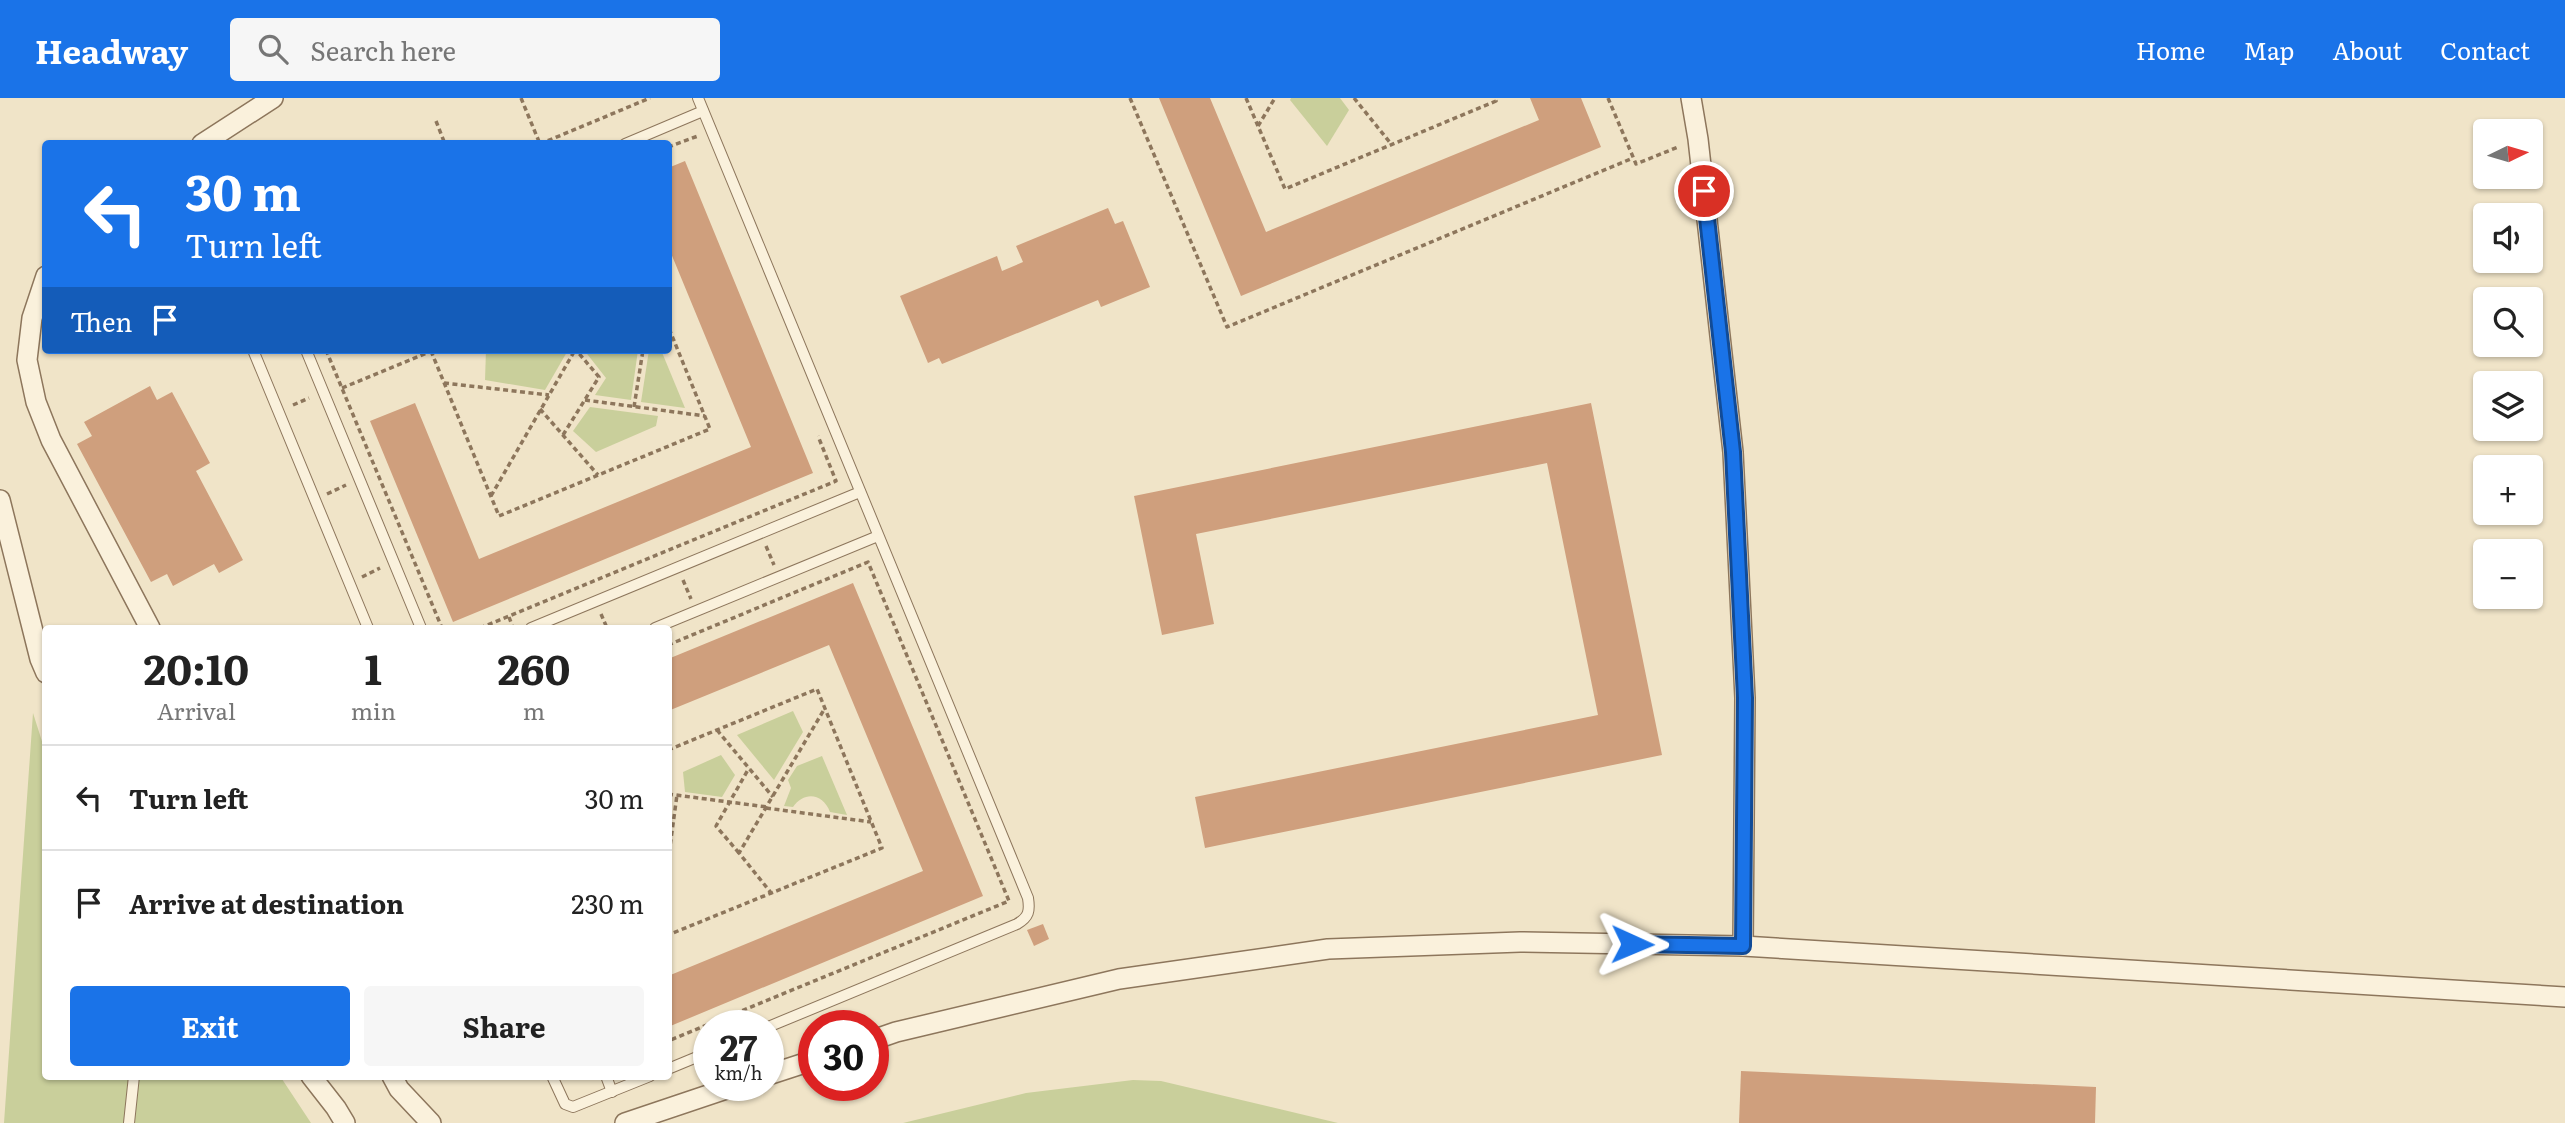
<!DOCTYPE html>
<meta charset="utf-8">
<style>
body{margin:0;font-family:Literata,serif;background:#f6f6f6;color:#222;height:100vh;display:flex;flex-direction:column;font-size:26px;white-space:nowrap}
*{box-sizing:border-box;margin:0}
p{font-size:23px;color:#767676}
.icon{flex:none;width:38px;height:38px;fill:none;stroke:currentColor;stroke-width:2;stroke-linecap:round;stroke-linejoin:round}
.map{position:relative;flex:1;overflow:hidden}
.sheet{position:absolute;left:42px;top:527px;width:630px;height:455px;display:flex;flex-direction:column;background:#fff;border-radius:7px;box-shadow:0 2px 5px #0004}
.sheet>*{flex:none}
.banner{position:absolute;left:42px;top:42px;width:630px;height:214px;border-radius:7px;box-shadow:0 2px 5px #0004;background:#1a73e8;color:#fff;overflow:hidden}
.needle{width:46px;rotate:85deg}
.fabs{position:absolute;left:2473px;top:21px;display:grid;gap:14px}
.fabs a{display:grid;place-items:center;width:70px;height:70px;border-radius:7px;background:#fff;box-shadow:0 2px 5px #0004;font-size:35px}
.speed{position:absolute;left:693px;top:912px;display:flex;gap:14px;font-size:35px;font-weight:700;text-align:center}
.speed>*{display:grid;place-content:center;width:91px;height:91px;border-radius:50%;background:#fff;box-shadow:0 2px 5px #0004;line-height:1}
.speed small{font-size:18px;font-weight:400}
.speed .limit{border:10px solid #d22;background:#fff;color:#111}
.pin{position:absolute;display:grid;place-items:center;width:60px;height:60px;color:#fff;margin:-30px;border:4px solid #fff;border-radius:50%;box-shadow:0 2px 7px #0007}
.me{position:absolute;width:77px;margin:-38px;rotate:91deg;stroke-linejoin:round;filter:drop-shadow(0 0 5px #0008)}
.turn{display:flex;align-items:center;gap:24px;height:147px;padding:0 28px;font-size:32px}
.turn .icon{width:91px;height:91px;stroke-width:2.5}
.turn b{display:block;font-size:49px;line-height:60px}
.then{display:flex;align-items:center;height:66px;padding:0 28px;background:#0003;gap:14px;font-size:26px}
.eta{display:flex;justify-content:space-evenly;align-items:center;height:119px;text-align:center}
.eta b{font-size:42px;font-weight:700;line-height:49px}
.action{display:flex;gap:14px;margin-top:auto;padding:14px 28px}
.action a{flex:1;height:80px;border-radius:7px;background:#1a73e8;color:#fff;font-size:28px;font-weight:700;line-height:80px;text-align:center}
.action a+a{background:#f6f6f6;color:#222}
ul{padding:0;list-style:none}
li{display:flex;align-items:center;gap:21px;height:105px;padding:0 28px;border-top:2px solid #e0e0e0}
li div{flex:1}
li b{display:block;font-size:26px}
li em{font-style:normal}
header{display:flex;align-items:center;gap:42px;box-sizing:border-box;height:98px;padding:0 35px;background:#1a73e8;color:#fff}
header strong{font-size:33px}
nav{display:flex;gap:38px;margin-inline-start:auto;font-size:24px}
.search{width:490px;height:63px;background:#f6f6f6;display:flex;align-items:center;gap:18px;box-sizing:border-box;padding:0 24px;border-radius:7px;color:#767676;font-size:26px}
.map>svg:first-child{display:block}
.green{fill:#c9cf9b}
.building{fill:#cf9f7d}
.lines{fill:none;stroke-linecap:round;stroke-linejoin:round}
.lane-casing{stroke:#8d765c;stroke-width:12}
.street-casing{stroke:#8d765c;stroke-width:22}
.path{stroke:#8d765c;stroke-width:3.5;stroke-dasharray:5 3.5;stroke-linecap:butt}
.lane{stroke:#faf1dc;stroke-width:10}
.street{stroke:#faf1dc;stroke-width:19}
.route-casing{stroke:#114b97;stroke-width:18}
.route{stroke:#1a73e8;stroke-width:12}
</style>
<header>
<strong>Headway</strong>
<div class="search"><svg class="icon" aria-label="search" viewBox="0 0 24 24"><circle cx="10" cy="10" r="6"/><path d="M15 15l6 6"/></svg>Search here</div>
<nav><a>Home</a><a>Map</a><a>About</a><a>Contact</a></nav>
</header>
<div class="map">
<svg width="2565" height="1025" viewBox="0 0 2565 1025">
<rect width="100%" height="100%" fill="#f0e4c8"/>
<g class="green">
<path d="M1291 0H1340L1349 12 1327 48 1290 2Z"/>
<path d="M486 252H566L567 254 545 292 485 282Z"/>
<path d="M584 252H638L631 302 595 297 606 280Z"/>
<path d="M649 252H661L685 310 641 304Z"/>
<path d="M590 309 658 318 656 328 596 354 573 333Z"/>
<path d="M793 613 803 634 774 682 737 637Z"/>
<path d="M33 615 46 656V978H280L311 1025H4Z"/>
<path d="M721 657 735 677 722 699 685 694 683 674Z"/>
<path d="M822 658 847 717 830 714C823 695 804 693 793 709L784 708 791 690 788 682 797 668Z"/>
<path d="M1133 982 1161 983 1338 1025H903L1026 995Z"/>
</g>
<g class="building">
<path d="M1159 0H1210L1266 134 1539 22 1530 0H1581L1601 49 1241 198Z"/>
<path d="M685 63 813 375 453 524 370 323 415 305 479 461 751 349 668 148V70Z"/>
<path d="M1108 110 1115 126 1123 123 1150 189 1101 209 1098 202 942 266 939 260 928 265 900 198 997 158 1002 173 1023 164 1016 148Z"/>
<path d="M150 288 157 302 172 294 210 365 196 373 243 462 219 475 214 466 173 488 167 476 151 484 77 346 92 338 84 324Z"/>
<path d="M1591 305 1662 657 1205 750 1195 699 1598 617 1547 365 1196 436 1214 526 1162 537 1134 398Z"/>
<path d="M853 485 983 798 668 929V878L923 773 829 547 668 613V561Z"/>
<path d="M1043 826 1049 841 1034 848 1027 832Z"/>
<path d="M1741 973 2096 989 2095 1025H1739Z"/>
</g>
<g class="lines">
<g class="lane-casing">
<g id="lane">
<path d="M698 0 1028 800C1030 813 1029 819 1017 826L768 929"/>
<path d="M625 46 703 13"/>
<path d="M253 252 368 530"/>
<path d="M306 252 421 530"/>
<path d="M531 530 860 394"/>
<path d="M655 530 878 438"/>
<path d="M668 971 709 954"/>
<path d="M552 978 565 1006 573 1009 650 978"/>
<path d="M606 978 612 994"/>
<path d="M129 1025 134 978"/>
</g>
</g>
<g class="street-casing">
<g id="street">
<path d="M1691 0 1698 41 1733 354 1745 600 1743 848"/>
<path d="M202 46 273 0"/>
<path d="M46 178 32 220 27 262 36 304 51 342 150 530"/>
<path d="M0 402 40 561 46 575"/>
<path d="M873 942 896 934 1119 881 1328 851 1520 844 1743 848 2565 899"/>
<path d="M768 977 814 962"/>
<path d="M311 978 336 1010 345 1025"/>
<path d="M392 978 399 991 431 1025"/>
<path d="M625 1025 738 987"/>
</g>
</g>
<g class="path">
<path d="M521 0 540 46"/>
<path d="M1130 0 1227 229 1633 60"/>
<path d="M1246 0 1285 91 1496 3 1494 0"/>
<path d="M1354 0 1392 47"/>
<path d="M1608 0 1636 66 1678 49"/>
<path d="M436 23 445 46"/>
<path d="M1258 28 1275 0"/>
<path d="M540 46 650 0"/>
<path d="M668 49 698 38"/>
<path d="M326 252 442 530"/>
<path d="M431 253 499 418 710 331 668 228"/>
<path d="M444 285 549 297"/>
<path d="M342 290 434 252"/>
<path d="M585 302 705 318"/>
<path d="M293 307 309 300"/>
<path d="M634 309 643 252"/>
<path d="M540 311 598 377"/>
<path d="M563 337 599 279 576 252"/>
<path d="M327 396 346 387"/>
<path d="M491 398 575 252"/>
<path d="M766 448 774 467"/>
<path d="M362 479 380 470"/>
<path d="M683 482 691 501"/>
<path d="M601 516 607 530"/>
<path d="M509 519 513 530"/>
<path d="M480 530 836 383 818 338"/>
<path d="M668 547 868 464 1009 803 668 943"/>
<path d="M717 632 773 699"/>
<path d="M668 652 817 591 882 750 668 837"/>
<path d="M668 696 767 709"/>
<path d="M766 710 871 724"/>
<path d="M739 755 716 728 749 670"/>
<path d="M668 763 677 697"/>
<path d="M772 796 739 755 825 610"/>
</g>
<use href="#lane" class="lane"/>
<use href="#street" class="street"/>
</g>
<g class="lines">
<g class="route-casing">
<path id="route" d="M1632 846 1743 848 1745 600 1733 354 1704 93"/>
</g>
<use href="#route" class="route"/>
</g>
</svg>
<div class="fabs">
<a><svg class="needle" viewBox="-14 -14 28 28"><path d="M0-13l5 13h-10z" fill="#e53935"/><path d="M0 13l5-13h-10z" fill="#767676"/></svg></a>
<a><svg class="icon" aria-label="sound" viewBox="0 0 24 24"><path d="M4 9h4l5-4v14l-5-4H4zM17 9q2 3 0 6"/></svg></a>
<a><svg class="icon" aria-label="search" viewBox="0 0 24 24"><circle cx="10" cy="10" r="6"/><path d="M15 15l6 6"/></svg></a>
<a><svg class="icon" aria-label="layers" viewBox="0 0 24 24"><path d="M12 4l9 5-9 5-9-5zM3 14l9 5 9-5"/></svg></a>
<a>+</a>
<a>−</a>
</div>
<div class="speed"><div>27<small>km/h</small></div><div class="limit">30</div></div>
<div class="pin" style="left:1704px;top:93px;background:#d93025"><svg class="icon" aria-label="arrive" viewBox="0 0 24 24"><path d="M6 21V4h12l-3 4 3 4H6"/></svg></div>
<svg class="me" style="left:1632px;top:846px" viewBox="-20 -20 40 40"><path d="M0-17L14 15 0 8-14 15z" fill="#1a73e8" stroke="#fff" stroke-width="4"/></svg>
<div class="banner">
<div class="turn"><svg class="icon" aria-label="left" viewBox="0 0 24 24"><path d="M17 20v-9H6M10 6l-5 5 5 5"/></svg><div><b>30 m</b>Turn left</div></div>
<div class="then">Then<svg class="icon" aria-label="arrive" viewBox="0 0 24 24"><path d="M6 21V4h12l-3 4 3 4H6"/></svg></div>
</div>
<section class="sheet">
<div class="eta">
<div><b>20:10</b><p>Arrival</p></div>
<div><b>1</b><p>min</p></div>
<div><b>260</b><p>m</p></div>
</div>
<ul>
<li><svg class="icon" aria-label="left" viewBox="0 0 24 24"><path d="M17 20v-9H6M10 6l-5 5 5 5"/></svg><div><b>Turn left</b></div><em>30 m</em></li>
<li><svg class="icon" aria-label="arrive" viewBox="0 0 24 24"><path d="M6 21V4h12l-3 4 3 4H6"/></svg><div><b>Arrive at destination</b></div><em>230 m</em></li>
</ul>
<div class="action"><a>Exit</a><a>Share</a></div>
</section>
</div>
